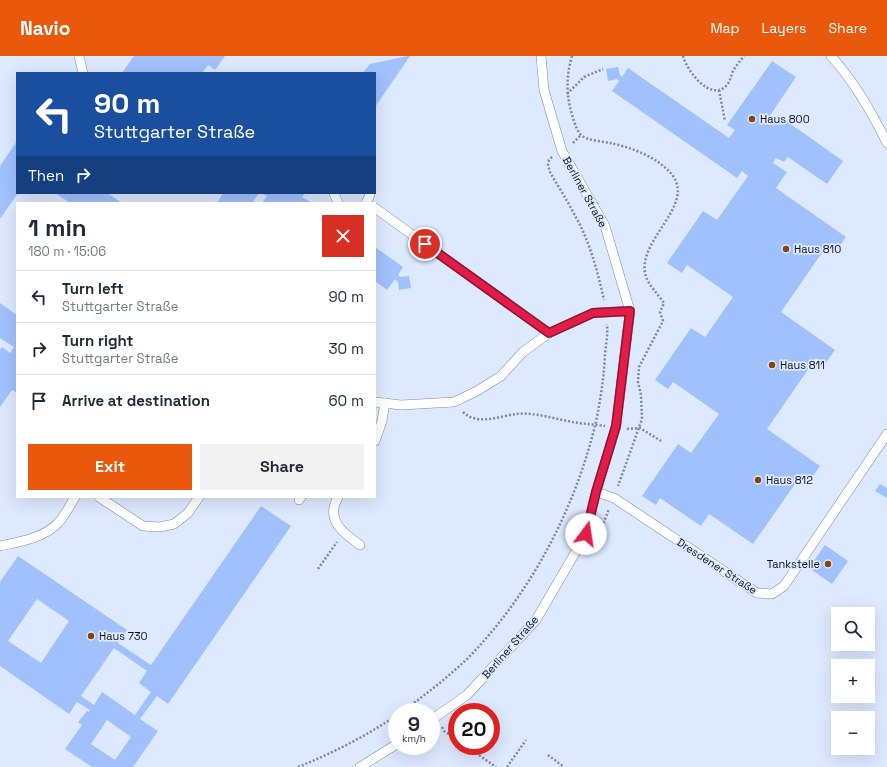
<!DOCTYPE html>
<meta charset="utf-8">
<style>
body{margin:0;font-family:"Space Grotesk",sans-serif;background:#f2f2f3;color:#1f2937;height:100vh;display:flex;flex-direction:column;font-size:15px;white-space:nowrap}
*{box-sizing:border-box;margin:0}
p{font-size:13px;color:#747a83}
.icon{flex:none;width:22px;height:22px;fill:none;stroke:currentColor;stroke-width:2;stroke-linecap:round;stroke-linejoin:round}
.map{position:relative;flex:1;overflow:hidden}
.sheet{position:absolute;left:16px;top:146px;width:360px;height:296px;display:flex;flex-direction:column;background:#fff;border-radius:0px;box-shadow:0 4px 16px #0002}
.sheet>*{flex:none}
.top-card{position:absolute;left:16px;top:16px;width:360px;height:122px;border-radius:0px;box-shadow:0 4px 16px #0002;background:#1a4fa0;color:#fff;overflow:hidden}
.controls{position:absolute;left:831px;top:551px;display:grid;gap:8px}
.controls a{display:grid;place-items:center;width:44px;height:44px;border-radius:0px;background:#fff;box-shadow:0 4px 16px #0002;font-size:20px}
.speed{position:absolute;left:388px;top:647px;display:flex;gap:8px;font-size:20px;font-weight:700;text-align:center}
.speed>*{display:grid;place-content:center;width:52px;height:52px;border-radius:50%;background:#fff;box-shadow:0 4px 16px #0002;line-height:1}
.speed small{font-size:10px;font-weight:400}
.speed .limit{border:6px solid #d22;background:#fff;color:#111}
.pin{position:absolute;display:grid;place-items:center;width:34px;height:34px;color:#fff;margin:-17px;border:2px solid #fff;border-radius:50%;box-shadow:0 1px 4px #0007}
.me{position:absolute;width:44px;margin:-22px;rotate:14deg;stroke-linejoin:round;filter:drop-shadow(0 0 3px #0008)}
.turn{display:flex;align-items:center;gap:14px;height:84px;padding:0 12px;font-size:18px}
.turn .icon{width:52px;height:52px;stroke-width:2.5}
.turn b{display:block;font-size:28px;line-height:34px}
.then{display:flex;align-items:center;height:38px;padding:0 12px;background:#0003;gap:8px;font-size:15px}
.round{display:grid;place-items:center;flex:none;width:42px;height:42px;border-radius:0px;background:#f2f2f3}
.headline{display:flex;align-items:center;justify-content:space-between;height:68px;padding:0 12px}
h1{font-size:24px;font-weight:700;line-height:30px}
.cta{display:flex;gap:8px;margin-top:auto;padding:8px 12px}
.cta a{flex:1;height:46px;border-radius:0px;background:#ea580c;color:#fff;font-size:16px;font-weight:700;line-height:46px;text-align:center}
.cta a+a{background:#f2f2f3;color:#1f2937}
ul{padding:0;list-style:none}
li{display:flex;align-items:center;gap:12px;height:52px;padding:0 12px;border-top:1px solid #e0e1e3}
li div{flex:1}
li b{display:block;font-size:15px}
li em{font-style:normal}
header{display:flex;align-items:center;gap:24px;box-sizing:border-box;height:56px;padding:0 20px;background:#ea580c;color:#fff}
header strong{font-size:19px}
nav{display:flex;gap:22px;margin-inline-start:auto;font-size:14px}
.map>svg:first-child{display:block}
.building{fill:#a1c1fd;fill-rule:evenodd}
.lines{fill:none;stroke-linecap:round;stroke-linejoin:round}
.service-casing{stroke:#7c8aa2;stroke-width:10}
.path{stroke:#808999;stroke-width:2.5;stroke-dasharray:2 2;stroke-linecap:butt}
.service{stroke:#fff;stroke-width:9}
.route-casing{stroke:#92132f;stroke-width:10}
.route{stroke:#e11d48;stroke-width:7}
.poi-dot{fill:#864413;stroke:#dde9ff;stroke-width:1.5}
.labels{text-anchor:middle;stroke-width:3.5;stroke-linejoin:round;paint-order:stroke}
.poi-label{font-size:11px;fill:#0f141d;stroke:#dde9ff;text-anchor:start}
.street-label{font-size:11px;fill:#0f141d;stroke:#dde9ff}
</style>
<header>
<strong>Navio</strong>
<nav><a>Map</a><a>Layers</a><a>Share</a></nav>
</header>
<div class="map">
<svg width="887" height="711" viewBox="0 0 887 711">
<rect width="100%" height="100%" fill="#dde9ff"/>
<g class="building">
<path d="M134 0H225L215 14 208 9 202 17H122Z"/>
<path d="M408 0H410L375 51V17H363L370 8Z"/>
<path d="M772 5 796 21 769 61 775 65 778 59 843 105 827 128 788 101 784 106 776 102 773 107 787 116 776 132 846 181 837 194 828 188 781 256 835 294 825 308 816 302 767 373 820 410 810 424 802 418 753 488 709 458 701 470 660 442 656 449 642 440 678 388 691 397 719 358 673 326 668 333 655 324 691 272 705 281 733 241 687 209 682 217 667 207 703 155 717 164 748 120 742 115 737 122 612 35 619 25 617 23 608 25 606 13 618 11 620 19 622 21 628 12 729 82 735 74 727 69Z"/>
<path d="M17 85V137H18L0 163V110Z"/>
<path d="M55 137H107L122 147H70Z"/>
<path d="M223 137H259L252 147H217Z"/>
<path d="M262 137H305L302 141 312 147H262L267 140Z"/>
<path d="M375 191 403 211 398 219 400 221 409 220 411 232 399 234 398 226 395 223 387 234 375 225Z"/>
<path d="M0 247 17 259V337L12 334 0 351V294L2 291 10 297 14 291 0 282Z"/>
<path d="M880 428 887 432V442L875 435Z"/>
<path d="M261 450 291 470 168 648 157 640 140 663 158 675 133 711H92L65 693 82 669 78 666 87 655 89 656 90 654 77 646 69 658 0 610V526L18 500 127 574 118 587 151 609ZM37 543 69 565 41 607 8 585ZM114 592 147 615 139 627 151 636 135 659 102 636 94 649 81 640ZM107 664 131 681 115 704 91 688Z"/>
<path d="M825 489 848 505 832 528 809 512Z"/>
</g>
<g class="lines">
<g class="service-casing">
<g id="service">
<path d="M79 0 83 17"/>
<path d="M831 0C855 27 871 55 887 87"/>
<path d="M334 137 338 147"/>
<path d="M366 147 369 141 370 137"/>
<path d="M375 152 549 277"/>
<path d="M375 346 401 349 454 346 477 335 501 320 523 296 549 277 593 257 630 255"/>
<path d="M375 385 382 365 385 347"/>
<path d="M596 436 614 442 757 537 772 538 784 530 887 378"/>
<path d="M99 441 143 470 160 471 174 468 188 457 199 441"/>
<path d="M338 441C325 464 343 477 360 489"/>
<path d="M299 444 301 441"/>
<path d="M0 490C19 486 44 482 58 467 65 460 70 449 75 441"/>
<path d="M431 664 467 639 536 564 586 478 596 436 616 371 630 255 605 170 562 95 544 34 541 0"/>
<path d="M360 711 397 688"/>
</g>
</g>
<g class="path">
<path d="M572 0C567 17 566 33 570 51 572 59 575 72 581 79 588 85 601 85 610 87 631 91 660 102 673 120 694 150 639 183 645 217 647 228 658 238 664 247L660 256 663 265 639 311 638 326 641 339 642 363 618 430"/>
<path d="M683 0C687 15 711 47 727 29 730 25 731 20 733 15 736 10 740 5 744 0"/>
<path d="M719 34 725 65"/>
<path d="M567 38 584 21 603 13"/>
<path d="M573 87 581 79"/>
<path d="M552 101 549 104 548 109 550 116C557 129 566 142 573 156 589 183 597 213 604 244"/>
<path d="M463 356C477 370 500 360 516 358 534 356 551 362 568 365 580 368 592 368 605 370"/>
<path d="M627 373 640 372 661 385"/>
<path d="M602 471 609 453"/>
<path d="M318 513 337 486"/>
<path d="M401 656C424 640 447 622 467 603 531 538 577 450 597 361 601 340 604 320 605 298 606 288 608 278 607 268"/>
<path d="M442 671 444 675 457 683"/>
<path d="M466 690 496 711"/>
<path d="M548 699 564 711"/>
<path d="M298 711C333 697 366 680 397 659"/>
<path d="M507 711 526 684"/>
</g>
<use href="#service" class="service"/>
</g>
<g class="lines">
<g class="route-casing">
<path id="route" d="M425 188 549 277 593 257 630 255 616 370 596 436 586 478"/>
</g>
<use href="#route" class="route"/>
</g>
<g class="poi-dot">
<circle cx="752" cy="63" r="4"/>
<circle cx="786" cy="193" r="4"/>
<circle cx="772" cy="309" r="4"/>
<circle cx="758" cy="424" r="4"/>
<circle cx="828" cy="508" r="4"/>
<circle cx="91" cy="580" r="4"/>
</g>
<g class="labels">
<g class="poi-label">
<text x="760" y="67">Haus 800</text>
<text x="794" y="197">Haus 810</text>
<text x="780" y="313">Haus 811</text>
<text x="766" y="428">Haus 812</text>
<text x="820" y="512" text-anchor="end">Tankstelle</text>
<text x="99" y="584">Haus 730</text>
</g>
<g class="street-label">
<text transform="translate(585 136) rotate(61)" y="4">Berliner Straße</text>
<text transform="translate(717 510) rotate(33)" y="4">Dresdener Straße</text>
<text transform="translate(510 591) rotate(-49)" y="4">Berliner Straße</text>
</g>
</g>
</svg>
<div class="controls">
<a><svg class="icon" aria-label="search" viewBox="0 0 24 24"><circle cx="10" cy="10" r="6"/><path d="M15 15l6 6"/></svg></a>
<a>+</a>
<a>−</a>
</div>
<div class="speed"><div>9<small>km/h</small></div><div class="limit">20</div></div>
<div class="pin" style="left:425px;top:188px;background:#d93025"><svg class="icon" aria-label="arrive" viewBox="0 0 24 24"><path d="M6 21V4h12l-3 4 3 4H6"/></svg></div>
<svg class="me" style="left:586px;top:478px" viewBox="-20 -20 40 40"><circle r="19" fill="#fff"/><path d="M0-13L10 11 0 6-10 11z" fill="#e11d48"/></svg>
<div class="top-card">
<div class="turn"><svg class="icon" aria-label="left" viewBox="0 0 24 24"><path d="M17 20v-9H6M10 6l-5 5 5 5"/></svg><div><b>90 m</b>Stuttgarter Straße</div></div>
<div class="then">Then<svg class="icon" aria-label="right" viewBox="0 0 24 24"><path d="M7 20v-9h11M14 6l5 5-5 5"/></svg></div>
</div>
<section class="sheet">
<div class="headline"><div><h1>1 min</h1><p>180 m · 15:06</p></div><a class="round" style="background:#d93025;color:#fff"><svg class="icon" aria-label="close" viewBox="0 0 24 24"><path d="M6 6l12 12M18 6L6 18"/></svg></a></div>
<ul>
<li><svg class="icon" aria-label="left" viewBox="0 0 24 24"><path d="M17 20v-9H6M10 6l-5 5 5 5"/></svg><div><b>Turn left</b><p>Stuttgarter Straße</p></div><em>90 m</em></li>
<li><svg class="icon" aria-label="right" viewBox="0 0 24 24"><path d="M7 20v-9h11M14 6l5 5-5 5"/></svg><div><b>Turn right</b><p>Stuttgarter Straße</p></div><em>30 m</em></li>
<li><svg class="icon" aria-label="arrive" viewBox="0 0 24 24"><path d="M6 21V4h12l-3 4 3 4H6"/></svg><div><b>Arrive at destination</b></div><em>60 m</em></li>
</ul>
<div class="cta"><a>Exit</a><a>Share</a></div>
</section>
</div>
